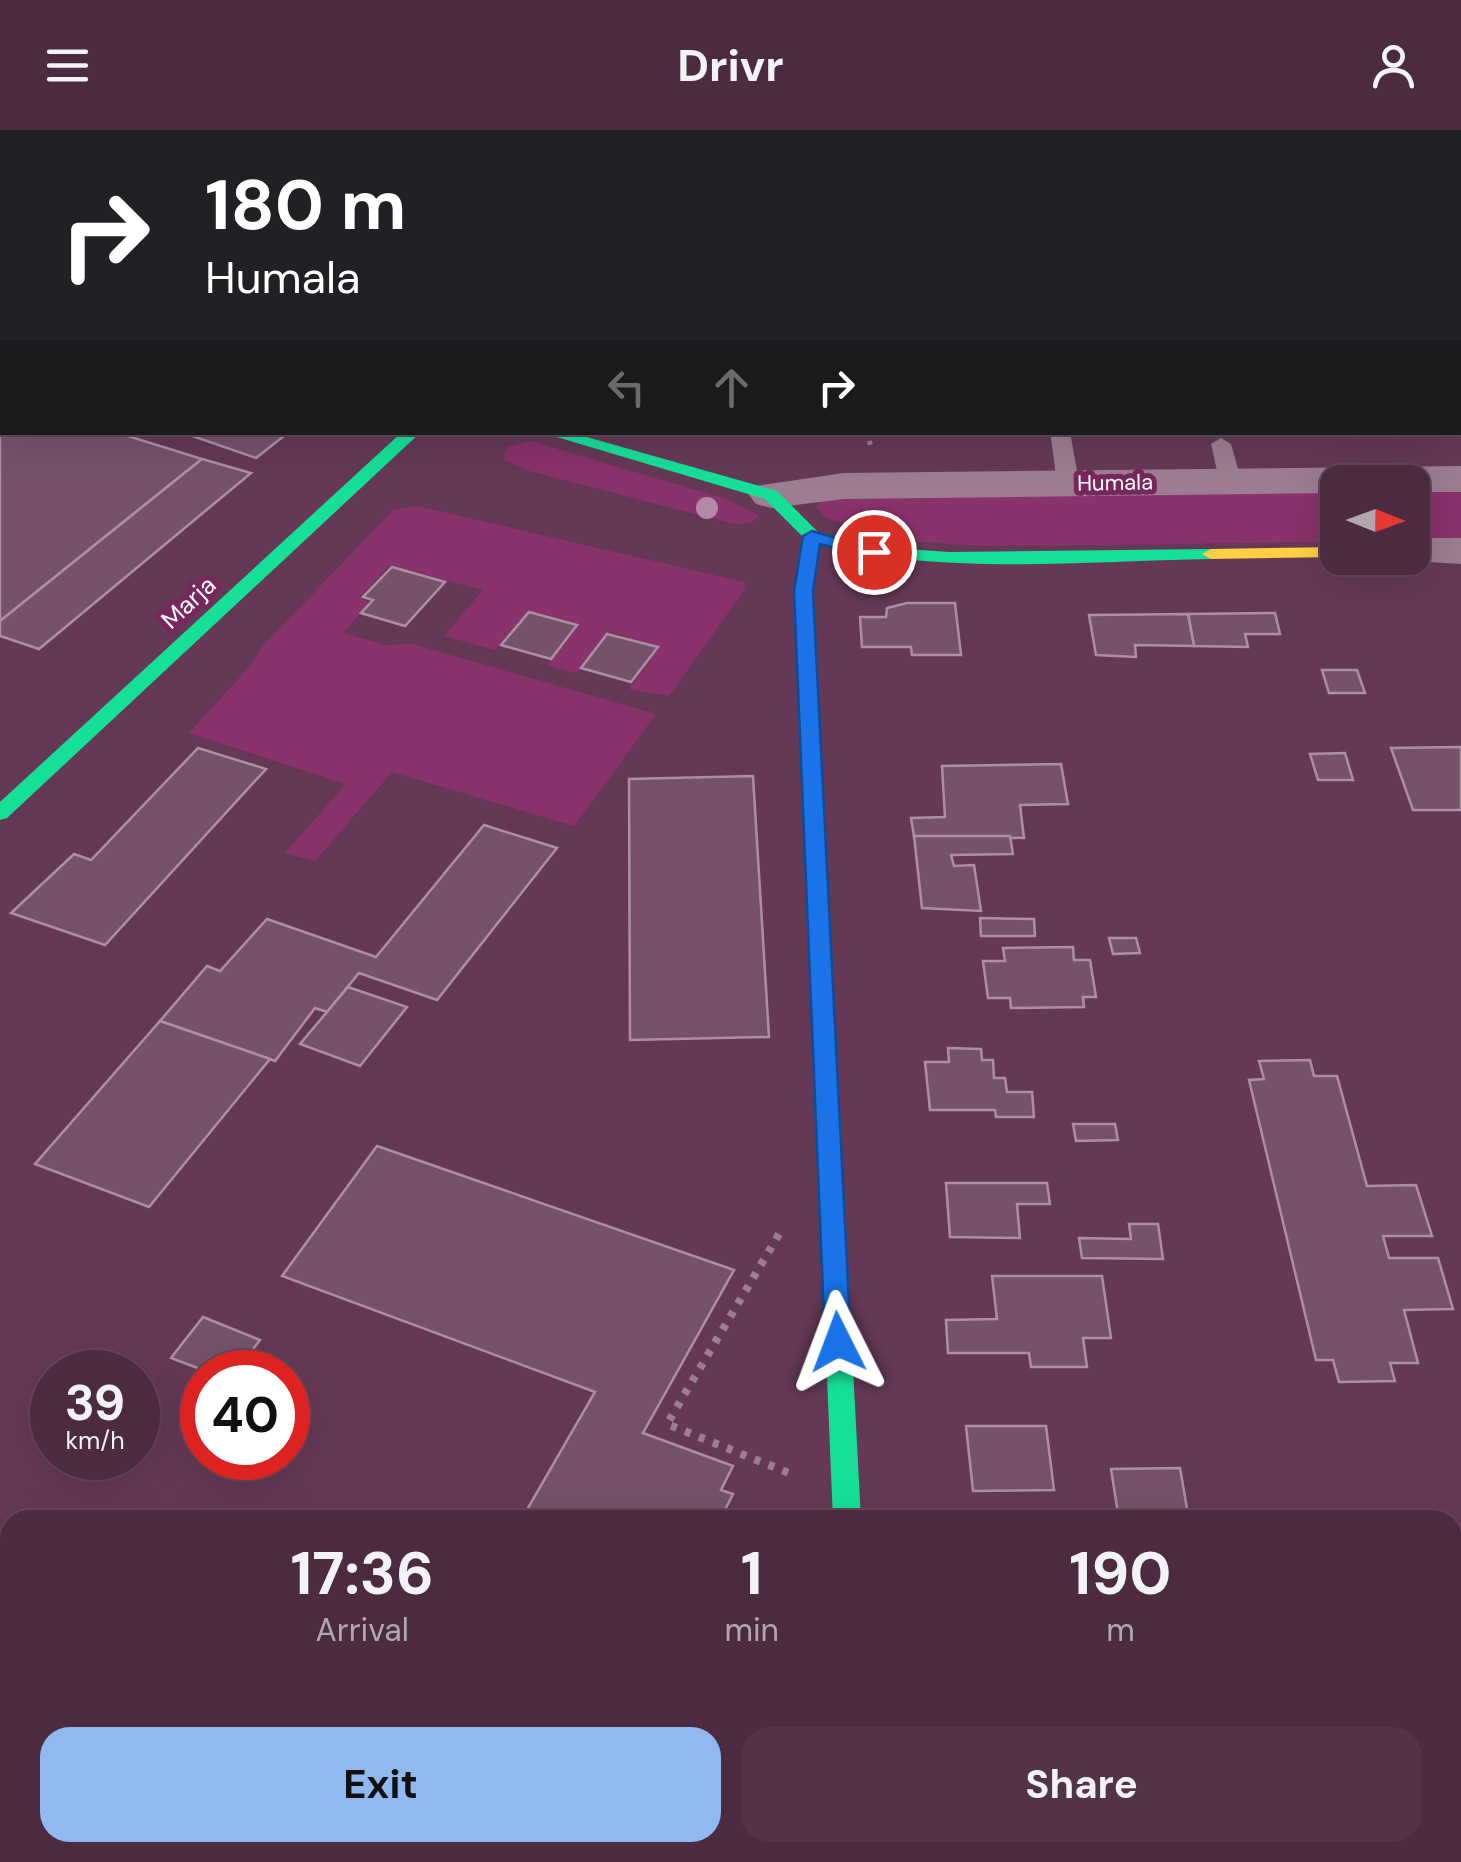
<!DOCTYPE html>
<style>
body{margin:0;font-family:"DM Sans",sans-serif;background:#533347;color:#f1f3f6;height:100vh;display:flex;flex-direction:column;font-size:38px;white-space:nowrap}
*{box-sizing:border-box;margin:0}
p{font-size:32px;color:#b2a7b1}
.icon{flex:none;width:55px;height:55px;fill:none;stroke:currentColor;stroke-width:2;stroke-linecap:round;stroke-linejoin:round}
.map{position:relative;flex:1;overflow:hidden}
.panel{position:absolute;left:0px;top:1380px;width:1462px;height:352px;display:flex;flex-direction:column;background:#4c2b40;border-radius:30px 30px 0 0;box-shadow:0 10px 40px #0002,0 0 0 2px #634759}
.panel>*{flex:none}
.guide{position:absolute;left:0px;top:0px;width:1462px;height:305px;box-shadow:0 10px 40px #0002,0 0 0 2px #634759;background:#202124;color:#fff;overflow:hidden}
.needle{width:65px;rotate:91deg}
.tools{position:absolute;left:1320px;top:335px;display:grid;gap:20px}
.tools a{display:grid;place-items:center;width:110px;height:110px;border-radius:20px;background:#4c2b40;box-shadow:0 10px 40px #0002,0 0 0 2px #634759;font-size:50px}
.speed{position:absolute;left:30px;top:1220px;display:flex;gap:20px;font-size:50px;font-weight:700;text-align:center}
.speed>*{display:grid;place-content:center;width:130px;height:130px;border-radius:50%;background:#4c2b40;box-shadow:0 10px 40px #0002,0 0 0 2px #634759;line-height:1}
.speed small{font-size:25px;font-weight:400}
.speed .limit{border:15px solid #d22;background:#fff;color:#111}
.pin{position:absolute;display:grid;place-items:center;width:85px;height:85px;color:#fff;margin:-42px;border:5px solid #fff;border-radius:50%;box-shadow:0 2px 10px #0007}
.me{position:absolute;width:110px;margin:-55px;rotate:357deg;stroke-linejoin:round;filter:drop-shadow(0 0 8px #0008)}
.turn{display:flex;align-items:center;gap:35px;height:210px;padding:0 40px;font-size:45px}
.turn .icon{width:130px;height:130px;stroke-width:2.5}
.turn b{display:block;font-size:70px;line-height:85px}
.lanes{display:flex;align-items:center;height:95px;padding:0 40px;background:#0003;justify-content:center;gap:50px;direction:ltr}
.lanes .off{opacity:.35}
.eta{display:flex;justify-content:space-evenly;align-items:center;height:170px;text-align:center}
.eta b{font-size:60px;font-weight:700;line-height:70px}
.action{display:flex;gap:20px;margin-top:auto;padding:20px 40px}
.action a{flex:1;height:115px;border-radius:30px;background:#90b9f0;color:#111;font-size:40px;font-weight:700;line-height:115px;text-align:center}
.action a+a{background:#533347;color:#f1f3f6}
header{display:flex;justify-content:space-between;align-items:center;height:130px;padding:0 40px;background:#4c2b40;font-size:45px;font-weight:700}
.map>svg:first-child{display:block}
.green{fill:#8a326c}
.building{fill:#75526a;stroke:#ac90a2;stroke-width:2.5}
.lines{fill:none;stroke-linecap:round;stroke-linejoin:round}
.path-far1{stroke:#9c7d92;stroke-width:5;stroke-dasharray:4 5;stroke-linecap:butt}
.path{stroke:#9c7d92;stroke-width:8;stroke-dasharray:6 9;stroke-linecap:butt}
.lane{fill:#9c7d92;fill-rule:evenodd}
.street{fill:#9c7d92;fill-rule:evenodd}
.fast{fill:#16e098;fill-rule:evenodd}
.slow{fill:#ffcf43;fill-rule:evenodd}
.tree{fill:#b389a5}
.route{fill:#1a73e8;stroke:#114b97;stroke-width:2.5}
.labels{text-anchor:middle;stroke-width:10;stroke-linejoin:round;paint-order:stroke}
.far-street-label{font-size:22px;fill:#fff;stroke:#78265c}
.street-label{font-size:25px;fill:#fff;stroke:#78265c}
</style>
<header><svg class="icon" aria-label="menu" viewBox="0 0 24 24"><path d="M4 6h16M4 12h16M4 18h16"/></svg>Drivr<svg class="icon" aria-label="person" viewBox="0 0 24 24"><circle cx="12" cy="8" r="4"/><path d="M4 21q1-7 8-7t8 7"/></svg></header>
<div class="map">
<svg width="1461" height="1732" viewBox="0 0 1461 1732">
<rect width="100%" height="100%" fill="#653956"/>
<g class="green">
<path d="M530 311 726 369 759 386 750 393 734 394 529 341 503 329 507 317Z"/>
<path d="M1461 356V411H1413L1412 357Z"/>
<path d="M1337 357V412L983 416 892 410 825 387 816 377 825 366Z"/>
<path d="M417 376 744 452 745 459 669 566 629 559 660 517 611 502 576 543 547 535 579 494 529 481 495 520 444 506 483 460 389 435 359 468 370 472 343 503 386 515 412 514 656 584 574 696 392 642 315 731 285 723 346 654 189 603 252 534 262 517 393 380Z"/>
</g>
<g class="building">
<path d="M0 268 2 302H115L202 329 0 491Z"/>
<path d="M181 302H289L256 328Z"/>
<path d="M202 329 251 343 39 519 0 506V491Z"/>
<path d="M392 437 445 452 405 496 361 483 373 470 363 467Z"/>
<path d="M907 473H955L961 525H912L911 517H862L860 487H886L887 478Z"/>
<path d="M529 482 577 495 551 529 501 515Z"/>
<path d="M1275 483 1280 504H1245L1248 517 1194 516 1188 484Z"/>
<path d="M1188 484 1194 516 1135 515 1136 527 1096 525 1089 485Z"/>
<path d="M607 504 658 517 631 552 581 538Z"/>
<path d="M1322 540H1357L1365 563H1329Z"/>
<path d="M1461 617V680H1413L1391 618Z"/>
<path d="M198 618 266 639 105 815 11 783 74 724 91 730Z"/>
<path d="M1345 623 1353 650H1318L1310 624Z"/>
<path d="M1061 634 1068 674 1020 675 1024 708 914 706 911 688 945 687 942 636Z"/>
<path d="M753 646 769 907 630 910 629 649Z"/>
<path d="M484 695 557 718 437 870 359 843 327 882 315 878 275 931 160 891 207 836 220 841 267 789 376 827Z"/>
<path d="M914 706H1010L1013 724 951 725 954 736 974 735 981 781 922 778Z"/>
<path d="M980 788 1034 789 1035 806H981Z"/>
<path d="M1109 808H1136L1140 823 1113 824Z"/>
<path d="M1073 817 1074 830H1090L1096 867H1083L1084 877 1011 878 1010 868H988L983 831H1005L1003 818Z"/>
<path d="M348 857 407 877 360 936 300 914Z"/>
<path d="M160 891 270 929 149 1077 35 1034Z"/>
<path d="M948 918 981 919 982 930H993L994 948H1005L1007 962H1032L1034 987H996L995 980H930L925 932H949Z"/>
<path d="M1310 930 1314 946H1337L1367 1056 1416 1055 1432 1106H1383L1389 1128H1438L1453 1179 1404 1180 1418 1233H1390L1395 1251 1339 1252 1333 1230H1316L1249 950 1264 949 1259 931Z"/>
<path d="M1073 994H1115L1118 1010 1076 1011Z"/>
<path d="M377 1016 734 1140 643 1303 733 1336 721 1360 733 1364 721 1388 725 1390H521L595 1262 282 1146Z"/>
<path d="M946 1053H1047L1050 1074H1017L1020 1108 950 1107Z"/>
<path d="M1129 1094H1158L1163 1129 1082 1128 1079 1108 1131 1109Z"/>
<path d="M992 1146H1102L1111 1208H1083L1087 1237H1031L1029 1223H948L946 1190 997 1189Z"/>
<path d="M203 1187 260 1210 236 1242H208L171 1228Z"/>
<path d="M966 1296H1046L1054 1360 973 1361Z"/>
<path d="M1180 1338 1189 1390H1119L1111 1339Z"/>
<path d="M1452 1497 1461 1498V1732H1431L1429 1722H1452Z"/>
<path d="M10 1645V1722H408L402 1732H0V1660Z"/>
<path d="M977 1722H1114L1115 1732H978Z"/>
<path d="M1174 1722H1253L1255 1732H1175Z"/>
</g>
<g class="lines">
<path class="path-far1" d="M868 302 871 319"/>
<path class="path" d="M779 1104 667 1294 789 1343"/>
<g class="lane">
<path d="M1050 302H1070L1079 352 1076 357H1060L1057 352Z"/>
<path d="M1221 308 1231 314 1241 350 1238 355H1222L1219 350 1211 314Z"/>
</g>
<g class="street">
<path d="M2 42V64L0 65V43Z"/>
<path d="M0 83 2 84V106H0Z"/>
<path d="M1461 336V362H1412V352H1338V363L844 369 771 378 756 374 749 365 756 356 844 343Z"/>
<path d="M1412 408H1461V434L1396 430 1394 428H1412Z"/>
<rect x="824" y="1722" width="76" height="10"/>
</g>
<g class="fast">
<path d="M718 0H1301L1299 2Z"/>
<path d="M402 302H421L7 688 0 690V672Z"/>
<path d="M540 302H569L777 361 818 402 874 417 950 422 1211 419 1220 424 1211 429C1082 431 946 446 820 414L812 461 861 1390H833L794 461 803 407 765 369Z"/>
</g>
<path class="slow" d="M1338 417V427L1211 429 1202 424 1211 419Z"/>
</g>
<circle class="tree" cx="707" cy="378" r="11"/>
<path class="route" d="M812 401 883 422 874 428 820 414 813 461 851 1212 847 1219 838 1222 829 1219 825 1212 794 461 803 406Z"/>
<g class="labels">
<g class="far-street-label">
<text transform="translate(1115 352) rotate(-1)" y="8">Humala</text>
</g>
<g class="street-label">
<text transform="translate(188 472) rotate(-43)" y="9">Marja</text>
</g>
</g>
</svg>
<div class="tools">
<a><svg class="needle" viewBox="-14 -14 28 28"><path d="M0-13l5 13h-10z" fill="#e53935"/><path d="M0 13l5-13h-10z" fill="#b2a7b1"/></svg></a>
</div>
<div class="speed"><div>39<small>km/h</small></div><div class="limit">40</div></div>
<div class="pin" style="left:874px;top:422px;background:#d93025"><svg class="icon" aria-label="arrive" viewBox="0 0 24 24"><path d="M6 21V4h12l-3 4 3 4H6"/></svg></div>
<svg class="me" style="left:838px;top:1212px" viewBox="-20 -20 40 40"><path d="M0-17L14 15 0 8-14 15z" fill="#1a73e8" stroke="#fff" stroke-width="4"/></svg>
<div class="guide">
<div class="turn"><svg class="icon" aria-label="right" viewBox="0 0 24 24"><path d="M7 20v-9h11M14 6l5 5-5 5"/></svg><div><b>180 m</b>Humala</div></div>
<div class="lanes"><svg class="icon off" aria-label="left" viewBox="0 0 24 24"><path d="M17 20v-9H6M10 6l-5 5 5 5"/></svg><svg class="icon off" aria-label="ahead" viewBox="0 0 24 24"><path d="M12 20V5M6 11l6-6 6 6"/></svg><svg class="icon" aria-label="right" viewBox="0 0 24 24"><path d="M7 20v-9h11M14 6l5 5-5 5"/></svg></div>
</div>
<section class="panel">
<div class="eta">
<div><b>17:36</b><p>Arrival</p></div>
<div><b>1</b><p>min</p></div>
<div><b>190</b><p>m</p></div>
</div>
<div class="action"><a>Exit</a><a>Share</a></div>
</section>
</div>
